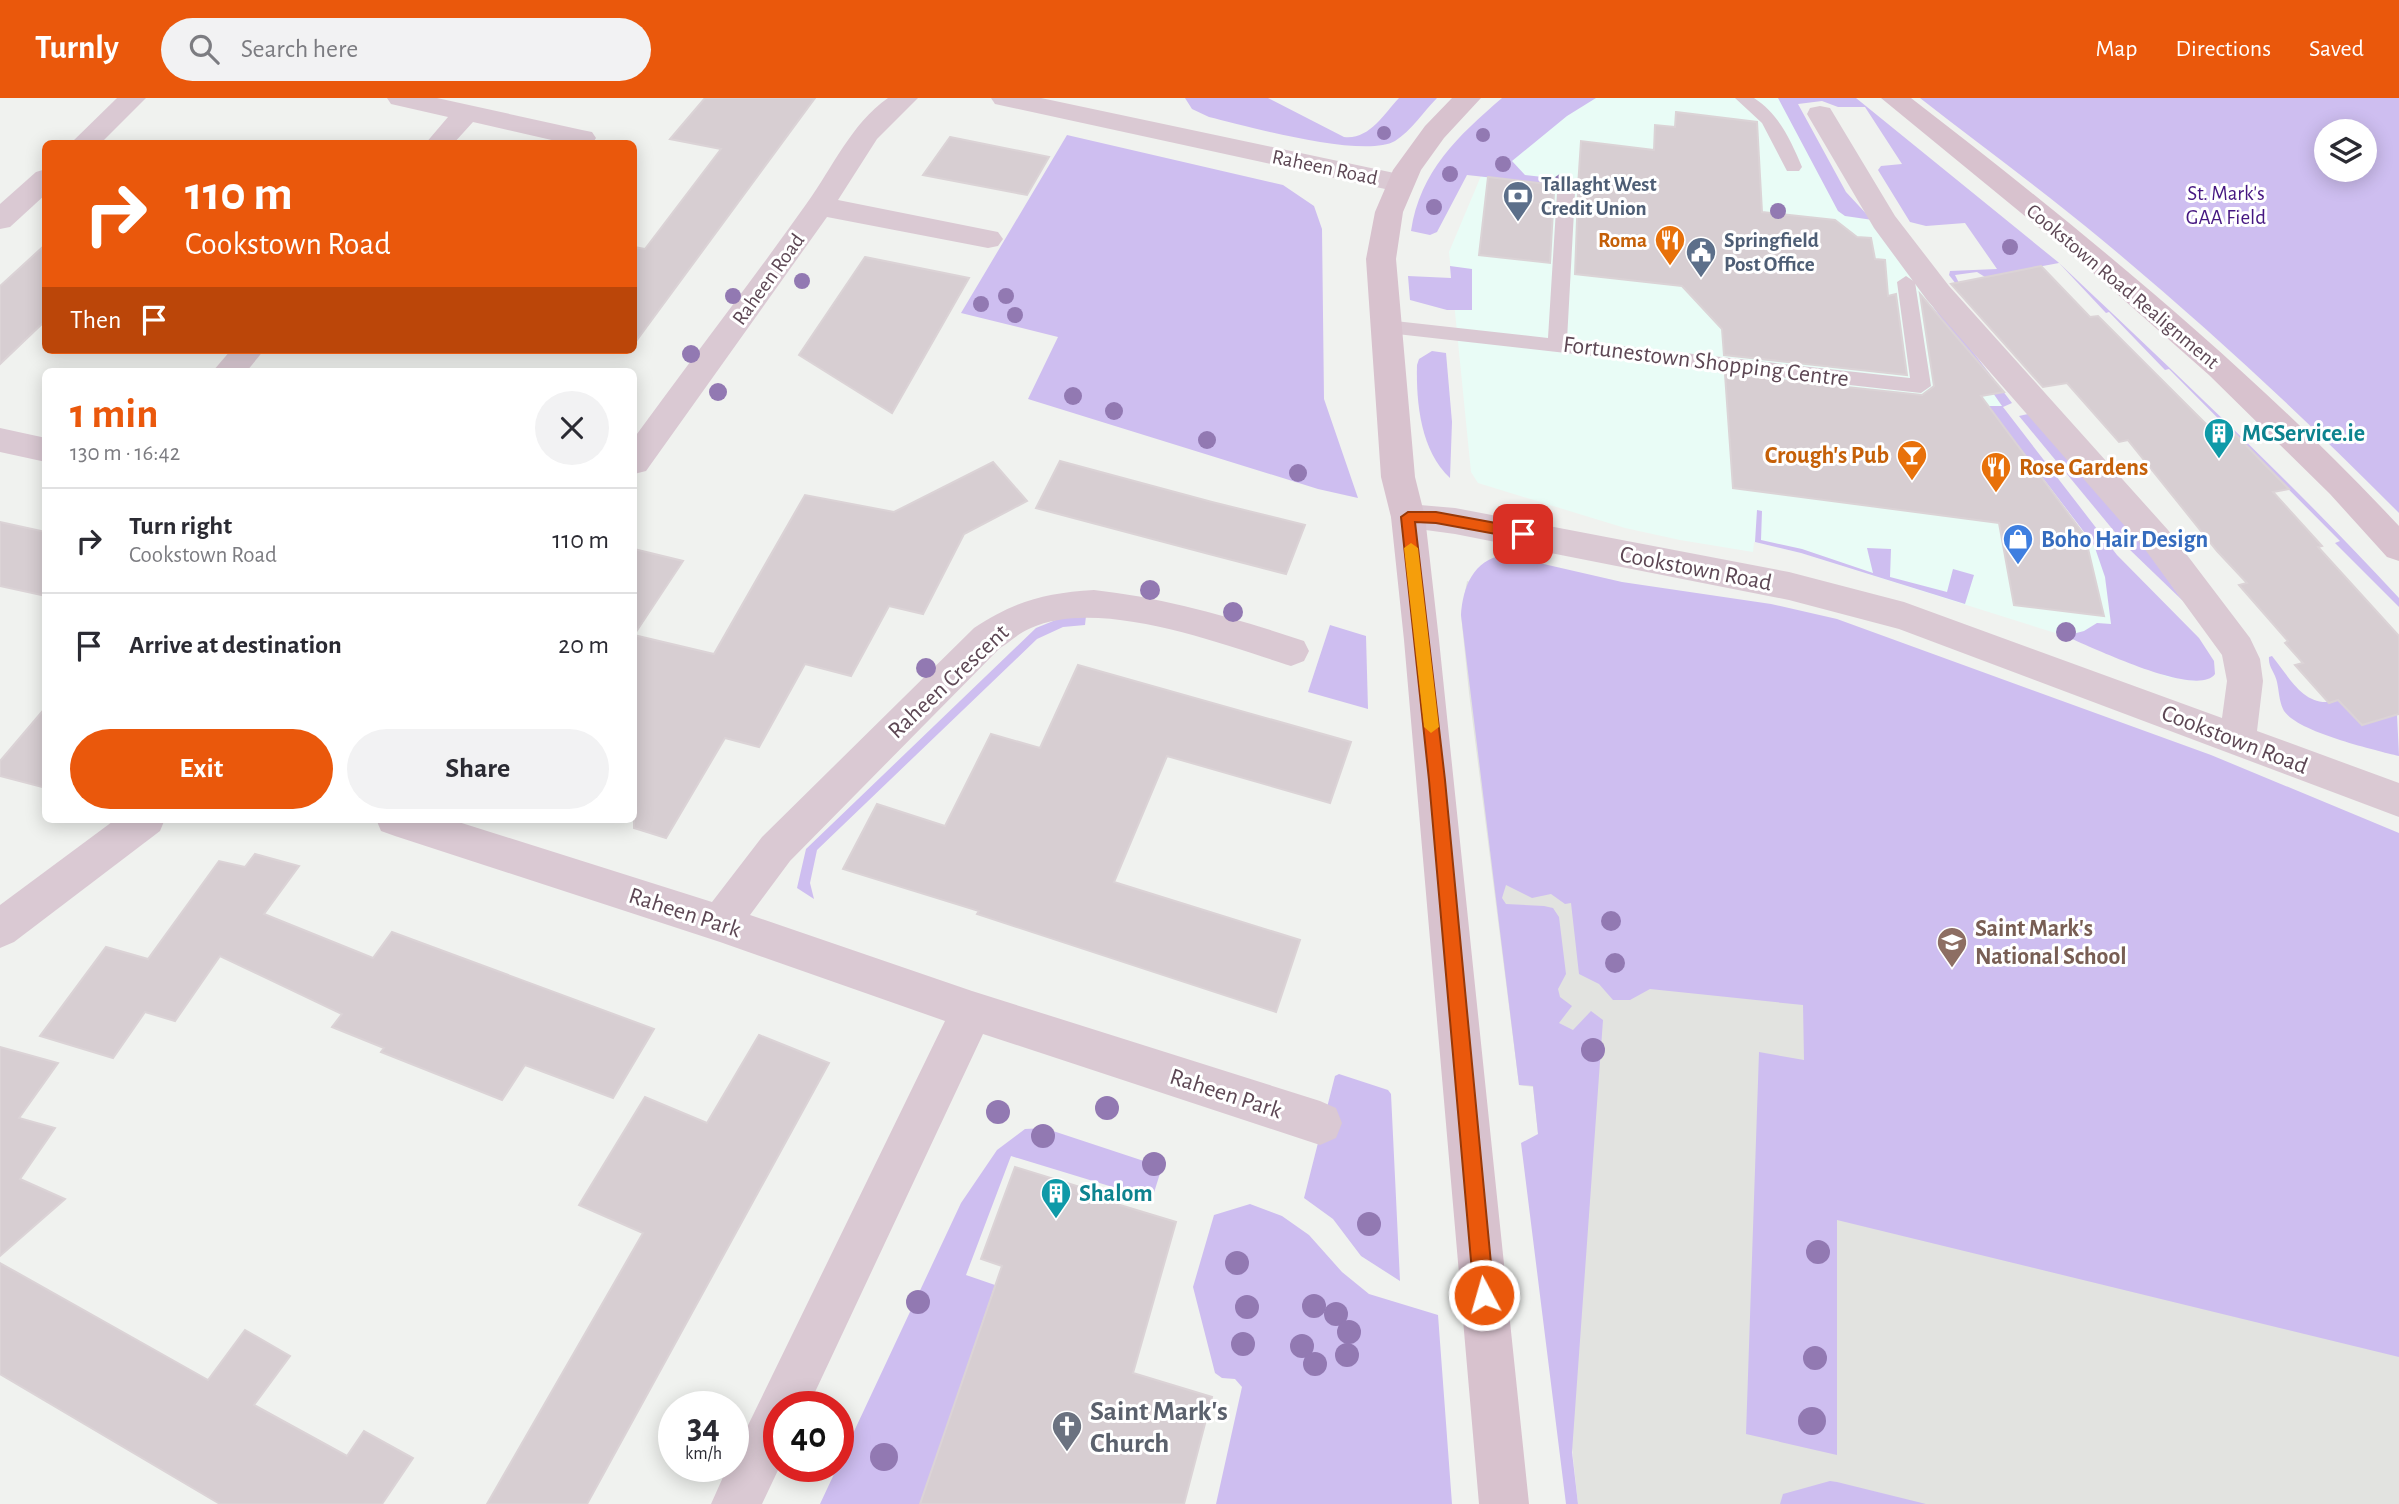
<!DOCTYPE html>
<meta charset="utf-8">
<style>
body{margin:0;font-family:"Alegreya Sans",sans-serif;background:#f2f2f3;color:#2b2b33;height:100vh;display:flex;flex-direction:column;font-size:26px;white-space:nowrap}
*{box-sizing:border-box;margin:0}
p{font-size:23px;color:#7c7c81}
.icon{flex:none;width:38px;height:38px;fill:none;stroke:currentColor;stroke-width:2;stroke-linecap:round;stroke-linejoin:round}
.map{position:relative;flex:1;overflow:hidden}
.side{position:absolute;left:42px;top:270px;width:595px;height:455px;display:flex;flex-direction:column;background:#fff;border-radius:10px;box-shadow:0 4px 18px #0003}
.side>*{flex:none}
.banner{position:absolute;left:42px;top:42px;width:595px;height:214px;border-radius:10px;box-shadow:0 4px 18px #0003;background:#ea580c;color:#fff;overflow:hidden}
.tools{position:absolute;left:2314px;top:21px;display:grid;gap:14px}
.tools a{display:grid;place-items:center;width:63px;height:63px;border-radius:50%;background:#fff;box-shadow:0 4px 18px #0003;font-size:35px}
.speed{position:absolute;left:658px;top:1293px;display:flex;gap:14px;font-size:35px;font-weight:700;text-align:center}
.speed>*{display:grid;place-content:center;width:91px;height:91px;border-radius:50%;background:#fff;box-shadow:0 4px 18px #0003;line-height:1}
.speed small{font-size:18px;font-weight:400}
.speed .limit{border:10px solid #d22;background:#fff;color:#111}
.pin{position:absolute;display:grid;place-items:center;width:60px;height:60px;color:#fff;margin:-30px;border-radius:14px;box-shadow:0 4px 10px #0006}
.me{position:absolute;width:77px;margin:-38px;rotate:354deg;stroke-linejoin:round;filter:drop-shadow(0 0 5px #0008)}
.turn{display:flex;align-items:center;gap:24px;height:147px;padding:0 28px;font-size:32px}
.turn .icon{width:91px;height:91px;stroke-width:2.5}
.turn b{display:block;font-size:49px;line-height:60px}
.then{display:flex;align-items:center;height:66px;padding:0 28px;background:#0003;gap:14px;font-size:26px}
.round{display:grid;place-items:center;flex:none;width:74px;height:74px;border-radius:37px;background:#f2f2f3}
.head{display:flex;align-items:center;justify-content:space-between;height:119px;padding:0 28px}
h1{font-size:42px;font-weight:600;line-height:52px;color:#ea580c}
.action{display:flex;gap:14px;margin-top:auto;padding:14px 28px}
.action a{flex:1;height:80px;border-radius:42px;background:#ea580c;color:#fff;font-size:28px;font-weight:600;line-height:80px;text-align:center}
.action a+a{background:#f2f2f3;color:#2b2b33}
ul{padding:0;list-style:none}
li{display:flex;align-items:center;gap:21px;height:105px;padding:0 28px;border-top:2px solid #e1e1e2}
li div{flex:1}
li b{display:block;font-size:26px}
li em{font-style:normal}
header{display:flex;align-items:center;gap:42px;box-sizing:border-box;height:98px;padding:0 35px;background:#ea580c;color:#fff}
header strong{font-size:33px}
nav{display:flex;gap:38px;margin-inline-start:auto;font-size:24px}
.search{width:490px;height:63px;background:#f2f2f3;display:flex;align-items:center;gap:18px;box-sizing:border-box;padding:0 24px;border-radius:38px;color:#7c7c81;font-size:26px}
.map>svg:first-child{display:block}
.commercial{fill:#e9fcf6}
.education{fill:#e2e3e0}
.green{fill:#cebef0;fill-rule:evenodd}
.building{fill:#d7ced2;stroke:#dbd3d6;stroke-width:2}
.lines{fill:none;stroke-linecap:round;stroke-linejoin:round}
.lane{fill:#dac9d3;fill-rule:evenodd}
.street{fill:#dac9d3;fill-rule:evenodd}
.secondary{fill:#d8c2ce;fill-rule:evenodd}
.tree{fill:#9279b2}
.route{fill:#ea580c;stroke:#983908;stroke-width:2}
.slow{fill:#f59e0b}
.labels{text-anchor:middle;stroke-width:6;stroke-linejoin:round;paint-order:stroke}
.far-street-label{font-size:21px;fill:#5d4754;stroke:#fff}
.far-service-label{font-size:21px;font-weight:bold;fill:#4e5e75;stroke:#fff;text-anchor:start}
.far-park-label{font-size:21px;fill:#451681;stroke:#fff}
.far-food-label{font-size:21px;font-weight:bold;fill:#c56008;stroke:#fff;text-anchor:end}
.street-label{font-size:24px;fill:#5d4754;stroke:#fff}
.culture-label{font-size:24px;font-weight:bold;fill:#0d838f;stroke:#fff;text-anchor:start}
.food-label{font-size:24px;font-weight:bold;fill:#c56008;stroke:#fff;text-anchor:end}
.shop-label{font-size:24px;font-weight:bold;fill:#366cbe;stroke:#fff;text-anchor:start}
.education-label{font-size:24px;font-weight:bold;fill:#785e54;stroke:#fff;text-anchor:start}
.near-worship-label{font-size:28px;font-weight:bold;fill:#5b616d;stroke:#fff;text-anchor:start}
</style>
<header>
<strong>Turnly</strong>
<div class="search"><svg class="icon" aria-label="search" viewBox="0 0 24 24"><circle cx="10" cy="10" r="6"/><path d="M15 15l6 6"/></svg>Search here</div>
<nav><a>Map</a><a>Directions</a><a>Saved</a></nav>
</header>
<div class="map">
<svg width="2399" height="1406" viewBox="0 0 2399 1406">
<rect width="100%" height="100%" fill="#f0f2ef"/>
<path class="commercial" d="M1571 0H1793L1859 120 1872 122 2003 308 1989 309 2195 583 2168 579 2065 538 1801 455 1754 444 1753 454 1680 442 1625 430 1478 385 1471 374 1449 154 1481 78Z"/>
<path class="education" d="M1467 483 2399 746V1406H1578L1533 989 1519 987 1469 595 1461 517Z"/>
<g class="green">
<path d="M1185 0H1268L1344 39C1369 42 1383 17 1399 0H1437C1424 13 1411 33 1395 43 1364 61 1246 28 1209 19L1192 11Z"/>
<path d="M1502 0H1596L1567 18 1512 63 1525 77 1578 83 1577 89 1467 77 1437 134 1430 137 1411 133C1420 73 1458 38 1502 0Z"/>
<path d="M1778 0H1856L2053 160 2058 164C2174 274 2291 383 2399 500V509L2335 445 2340 443 2169 271 2165 272 2109 214 2106 215 2059 165 1985 179 1977 174 1955 177 1959 185 1956 186 1949 177 1950 173 1997 171 1965 125 1926 128 1910 124 1878 72 1881 68 1902 66 1865 9H1838L1822 3 1798 6 1846 94 1872 122 2012 305 2003 309 2117 457 2199 540 2214 563 2215 576C2197 601 2090 548 2065 538L2084 533 2097 525 2111 526 2105 479 2094 447 1988 308H2002L1873 122 1845 118 1838 113Z"/>
<path d="M1920 0H2399V415C2304 319 2205 227 2101 141 2042 92 1980 47 1920 0ZM2326 33H2364V72H2326Z"/>
<path d="M1067 37 1283 87 1314 108 1322 131 1324 301 1358 400 1318 391 1028 301 1058 239 961 215Z"/>
<path d="M1450 168 1472 171V212H1447L1410 202 1408 178 1451 180Z"/>
<path d="M1432 253 1446 255 1452 324 1450 380C1421 353 1416 306 1417 267L1419 261Z"/>
<path d="M2028 316 2143 447 2183 503 2128 450 2019 318Z"/>
<path d="M1757 412 1762 413 1761 442 1802 451 1873 475 1867 450 1891 451 1890 479 1947 494 1953 471 1974 477 1965 506 1801 455 1755 444Z"/>
<path d="M1504 457 1622 484 1771 506 1837 521 2211 657 2399 735V1259L1837 1122V1357L1746 1336 1759 954 1804 962 1803 907 1650 891 1630 902H1613L1599 886 1579 876 1571 805 1565 806 1551 796 1532 800 1506 787 1502 800 1506 806 1544 808 1553 810 1559 819 1566 876 1558 891 1560 899 1572 908 1559 925 1573 932 1591 913 1603 922 1572 1354 1578 1406H1566L1521 1045 1538 1036 1533 988 1519 987 1461 517C1463 489 1473 462 1504 457Z"/>
<path d="M1086 518 1085 527 1063 529 1037 541 817 752 810 785 814 801 797 790 806 751 1036 530 1063 519Z"/>
<path d="M1330 527 1366 538 1368 611 1308 594Z"/>
<path d="M2272 558C2291 581 2305 612 2338 602L2362 627 2397 616 2399 658C2375 652 2293 633 2283 611 2279 602 2279 593 2277 584 2275 574 2268 569 2269 559Z"/>
<path d="M1339 976 1388 992 1391 996 1400 1183 1361 1158 1333 1121 1304 1100 1335 978Z"/>
<path d="M1044 1030 1162 1069 1152 1101 1011 1058 966 1177 995 1187 920 1406H820L961 1105 997 1052 1025 1031Z"/>
<path d="M1250 1106 1282 1118 1309 1137 1342 1174 1369 1196 1438 1217 1452 1406H1216L1242 1289 1235 1281 1222 1280 1215 1275 1193 1189 1214 1117Z"/>
<path d="M1830 1383 1837 1384 1926 1406H1780L1783 1396Z"/>
</g>
<g class="building">
<path d="M705 0H815L634 246V149L645 151 721 51 670 41Z"/>
<path d="M1676 14 1757 24 1762 114 1835 122 1857 139 1871 140 1875 161 1885 162 1888 198 1896 196 1907 277 1724 257 1722 231 1682 188 1575 176 1578 95 1570 88 1578 89 1581 43 1654 52 1655 27 1675 29Z"/>
<path d="M950 39 1049 59 1027 97 923 77Z"/>
<path d="M1488 79 1563 88 1554 95 1550 165 1479 157Z"/>
<path d="M46 146V222L0 266V188Z"/>
<path d="M865 159 969 180 892 315 799 257Z"/>
<path d="M2041 168 2090 219 2098 218 2215 335 2229 330 2289 391 2273 394 2322 448 2318 449 2399 538V616L2362 627 2338 602 2329 605 2295 567 2303 565 2285 545 2288 543 2239 487 2247 485 2217 453 2128 342 2119 344 2067 285 2043 289 1951 186Z"/>
<path d="M1920 196 2004 294 1981 298 2085 438 2104 518 2014 507 1999 425 1733 390 1725 276 1922 297 1934 288Z"/>
<path d="M1060 363 1212 404 1305 427 1286 476 1209 456 1036 410Z"/>
<path d="M993 364 1027 403 964 436 923 516 889 508 851 578 805 566 759 649 725 640 666 740 634 730V537L714 556 805 397 894 414Z"/>
<path d="M0 424 46 434V498L0 488Z"/>
<path d="M634 451 683 463 634 537Z"/>
<path d="M1078 567 1351 644 1330 705 1167 658 1114 784 1300 842 1276 914 977 816 979 813 843 771 877 706 945 728 991 636 1040 650Z"/>
<path d="M46 609V690L0 678V663Z"/>
<path d="M255 756 299 768 264 816 373 860 392 834 654 931 613 1000 525 967 502 1002 381 954 384 950 332 929 342 916 220 858 175 923 145 914 113 960 40 938 106 849 148 861 219 763 245 769Z"/>
<path d="M759 937 829 965 587 1406H487L643 1135 579 1107 645 999 707 1025Z"/>
<path d="M0 949 58 965 19 1020 55 1030 20 1081 65 1101 0 1158Z"/>
<path d="M1015 1069 1122 1102 1120 1107 1176 1124 1133 1275 1212 1299 1184 1406H920L1002 1168 981 1161Z"/>
<path d="M0 1165 208 1282 245 1232 290 1258 254 1307 347 1358 364 1333 413 1360 382 1406H220L0 1276Z"/>
</g>
<g class="lines">
<g class="lane">
<path d="M1735 0H1754C1779 16 1791 43 1802 69L1799 73H1787L1762 25Z"/>
<path d="M1566 89 1575 95 1567 242 1910 280 1897 184 1906 178 1915 184 1931 288 1921 295 1379 234 1376 229 1379 224 1386 222 1548 240 1557 95Z"/>
</g>
<g class="street">
<path d="M117 0H146L100 46H70Z"/>
<path d="M387 0H437L582 32 592 34 596 40 592 46H569L473 24 453 46H425L448 19 391 6Z"/>
<path d="M888 0H918L877 41 838 102 998 134 1003 141 998 148 988 150 827 119 646 373 634 376V340C691 262 751 184 807 105 833 69 851 26 888 0Z"/>
<path d="M991 0H1041L1399 76 1409 79 1413 85 1409 91 1399 94 1004 8 995 6Z"/>
<path d="M1820 8 1830 10 1895 118 1949 188 2168 432 2250 540 2260 561 2263 583 2257 633 2399 685V719L1899 531 1789 502 1455 436 1396 428 1391 419 1396 410 1408 406 1455 410 1789 474 1904 504 2222 620 2227 583 2222 557 2144 450 1927 202 1874 130 1807 16 1810 10Z"/>
<path d="M46 71V96L10 129 0 131V106L36 74Z"/>
<path d="M231 252H264L247 273H213Z"/>
<path d="M0 330 46 340V364L0 354Z"/>
<path d="M1094 492C1166 500 1235 520 1304 543L1309 553 1304 563 1291 568C1222 546 1100 499 1031 530 1020 534 1010 544 1000 550L790 763 750 817 972 893 1320 1003 1336 1010 1342 1025 1336 1040 1320 1047 983 936 808 1309H779L780 1368 762 1406H711L728 1368H733V1358L945 923 720 844 395 738 381 733 376 721H449L712 804 762 739 974 530C1015 503 1045 495 1094 492Z"/>
<path d="M116 721H165L160 733 14 844 0 850V807Z"/>
</g>
<g class="secondary">
<path d="M1452 0H1481L1444 40 1421 72 1403 114 1396 161 1415 379 1425 419 1439 542 1529 1406H1479L1404 542 1391 419 1381 379 1366 161 1375 114 1393 72 1425 28Z"/>
<path d="M1881 0H1911C2083 133 2250 269 2399 428V463L2387 459 2330 396 2209 277 2082 165Z"/>
</g>
</g>
<g class="tree">
<circle cx="1384" cy="35" r="7"/>
<circle cx="1483" cy="37" r="7"/>
<circle cx="1503" cy="66" r="8"/>
<circle cx="1450" cy="76" r="8"/>
<circle cx="1562" cy="84" r="8"/>
<circle cx="1434" cy="109" r="8"/>
<circle cx="1778" cy="113" r="8"/>
<circle cx="2010" cy="149" r="8"/>
<circle cx="802" cy="183" r="8"/>
<circle cx="733" cy="198" r="8"/>
<circle cx="1006" cy="198" r="8"/>
<circle cx="981" cy="206" r="8"/>
<circle cx="1015" cy="217" r="8"/>
<circle cx="691" cy="256" r="9"/>
<circle cx="718" cy="294" r="9"/>
<circle cx="1073" cy="298" r="9"/>
<circle cx="1114" cy="313" r="9"/>
<circle cx="1207" cy="342" r="9"/>
<circle cx="1298" cy="375" r="9"/>
<circle cx="1150" cy="492" r="10"/>
<circle cx="1233" cy="514" r="10"/>
<circle cx="2066" cy="534" r="10"/>
<circle cx="926" cy="570" r="10"/>
<circle cx="1611" cy="823" r="10"/>
<circle cx="1615" cy="865" r="10"/>
<circle cx="1593" cy="952" r="12"/>
<circle cx="1107" cy="1010" r="12"/>
<circle cx="998" cy="1014" r="12"/>
<circle cx="1043" cy="1038" r="12"/>
<circle cx="1154" cy="1066" r="12"/>
<circle cx="1369" cy="1126" r="12"/>
<circle cx="1818" cy="1154" r="12"/>
<circle cx="1237" cy="1165" r="12"/>
<circle cx="918" cy="1204" r="12"/>
<circle cx="1314" cy="1208" r="12"/>
<circle cx="1247" cy="1209" r="12"/>
<circle cx="1336" cy="1216" r="12"/>
<circle cx="1349" cy="1234" r="12"/>
<circle cx="1243" cy="1246" r="12"/>
<circle cx="1302" cy="1248" r="12"/>
<circle cx="1347" cy="1257" r="12"/>
<circle cx="1815" cy="1260" r="12"/>
<circle cx="1315" cy="1266" r="12"/>
<circle cx="1812" cy="1323" r="14"/>
<circle cx="884" cy="1359" r="14"/>
</g>
<path class="route" d="M1408 414H1436L1523 430 1530 436 1523 441 1436 425 1415 424 1445 682 1494 1197 1491 1204 1484 1207 1477 1204 1474 1197 1429 682 1401 419Z"/>
<path class="slow" d="M1411 445 1418 450 1439 629 1431 635 1424 629 1404 450Z"/>
<defs>
<g id="bank-pin" transform="scale(1.575)"><path d="M0 17L-7.5 6A9.5 9.5 0 1 1 7.5 6Z" fill="#5c6f8a" stroke="#fff"/><path d="M-6-4H6V4H-6ZM0-2.3a2.3 2.3 0 1 0 0 4.6a2.3 2.3 0 1 0 0-4.6Z" fill="#fff"/></g>
<g id="restaurant-pin" transform="scale(1.575)"><path d="M0 17L-7.5 6A9.5 9.5 0 1 1 7.5 6Z" fill="#e8710a" stroke="#fff"/><path d="M-5-6h1v4h1v-4h1v4h1v-4h1v5L-1.5 .5V6h-2V.5L-5-1ZM5-6V6H3V1.5H1.5Q1.5-4 5-6Z" fill="#fff"/></g>
<g id="civic-pin" transform="scale(1.575)"><path d="M0 17L-7.5 6A9.5 9.5 0 1 1 7.5 6Z" fill="#5c6f8a" stroke="#fff"/><path d="M-.6-6.5H3V-4.5H.6V-3L4-1V1h2V6H-6V1h2V-1L-.6-3ZM-1.2 2.5V6h2.4V2.5Z" fill="#fff"/></g>
<g id="building-pin" transform="scale(1.575)"><path d="M0 17L-7.5 6A9.5 9.5 0 1 1 7.5 6Z" fill="#0f9aa8" stroke="#fff"/><path d="M-4-6H4V6H1V3H-1V6H-4ZM-2.5-4.3h1.7v1.8h-1.7ZM.8-4.3h1.7v1.8H.8ZM-2.5-1h1.7V.8h-1.7ZM.8-1h1.7V.8H.8Z" fill="#fff"/></g>
<g id="bar-pin" transform="scale(1.575)"><path d="M0 17L-7.5 6A9.5 9.5 0 1 1 7.5 6Z" fill="#e8710a" stroke="#fff"/><path d="M-6-5H6L.8 .8V4.5H3.5V6h-7V4.5H-.8V.8Z" fill="#fff"/></g>
<g id="shop-pin" transform="scale(1.575)"><path d="M0 17L-7.5 6A9.5 9.5 0 1 1 7.5 6Z" fill="#3f7fe0" stroke="#fff"/><path d="M-5-2.5h2.3a2.7 3.5 0 0 1 5.4 0H5L5.5 6h-11ZM-1.5-2.5h3a1.5 2.3 0 0 0-3 0Z" fill="#fff"/></g>
<g id="school-pin" transform="scale(1.575)"><path d="M0 17L-7.5 6A9.5 9.5 0 1 1 7.5 6Z" fill="#8d6e63" stroke="#fff"/><path d="M0-5L7-2L0 1L-7-2ZM-4 1L0 2.5L4 1V4Q0 6-4 4Z" fill="#fff"/></g>
<g id="church-pin" transform="scale(1.575)"><path d="M0 17L-7.5 6A9.5 9.5 0 1 1 7.5 6Z" fill="#6b7280" stroke="#fff"/><path d="M-1.2-6h2.4v3.5h3.3v2.4h-3.3V6h-2.4V-.1h-3.3v-2.4h3.3Z" fill="#fff"/></g>
</defs>
<g fill-rule="evenodd">
<use href="#bank-pin" x="1518" y="98"/>
<use href="#restaurant-pin" x="1670" y="142"/>
<use href="#civic-pin" x="1701" y="154"/>
<use href="#building-pin" x="2219" y="335"/>
<use href="#bar-pin" x="1912" y="357"/>
<use href="#restaurant-pin" x="1996" y="369"/>
<use href="#shop-pin" x="2018" y="441"/>
<use href="#school-pin" x="1952" y="844"/>
<use href="#building-pin" x="1056" y="1095"/>
<use href="#church-pin" x="1067" y="1328"/>
</g>
<g class="labels">
<g class="far-street-label">
<text transform="translate(1325 69) rotate(12)" y="7">Raheen Road</text>
<text transform="translate(768 181) rotate(-54)" y="7">Raheen Road</text>
<text transform="translate(2123 188) rotate(40)" y="7">Cookstown Road Realignment</text>
</g>
<g class="far-service-label">
<text x="1541" y="93">Tallaght West<tspan x="1541" dy="24">Credit Union</tspan></text>
<text x="1724" y="149">Springfield<tspan x="1724" dy="24">Post Office</tspan></text>
</g>
<g class="far-park-label">
<text x="2226" y="102">St. Mark's<tspan x="2226" dy="24">GAA Field</tspan></text>
</g>
<g class="far-food-label">
<text x="1647" y="149">Roma</text>
</g>
<g class="street-label">
<text transform="translate(1706 263) rotate(7)" y="8">Fortunestown Shopping Centre</text>
<text transform="translate(1696 470) rotate(11)" y="8">Cookstown Road</text>
<text transform="translate(948 583) rotate(-43)" y="8">Raheen Crescent</text>
<text transform="translate(2235 641) rotate(21)" y="8">Cookstown Road</text>
<text transform="translate(685 814) rotate(18)" y="8">Raheen Park</text>
<text transform="translate(1226 995) rotate(18)" y="8">Raheen Park</text>
</g>
<g class="culture-label">
<text x="2242" y="343">MCService.ie</text>
<text x="1079" y="1103">Shalom</text>
</g>
<g class="food-label">
<text x="1889" y="365">Crough's Pub</text>
<text x="2019" y="377" text-anchor="start">Rose Gardens</text>
</g>
<g class="shop-label">
<text x="2041" y="449">Boho Hair Design</text>
</g>
<g class="education-label">
<text x="1975" y="838">Saint Mark's<tspan x="1975" dy="28">National School</tspan></text>
</g>
<g class="near-worship-label">
<text x="1090" y="1322">Saint Mark's<tspan x="1090" dy="32">Church</tspan></text>
</g>
</g>
</svg>
<div class="tools">
<a><svg class="icon" aria-label="layers" viewBox="0 0 24 24"><path d="M12 4l9 5-9 5-9-5zM3 14l9 5 9-5"/></svg></a>
</div>
<div class="speed"><div>34<small>km/h</small></div><div class="limit">40</div></div>
<div class="pin" style="left:1523px;top:436px;background:#d93025"><svg class="icon" aria-label="arrive" viewBox="0 0 24 24"><path d="M6 21V4h12l-3 4 3 4H6"/></svg></div>
<svg class="me" style="left:1484px;top:1197px" viewBox="-20 -20 40 40"><circle r="17" fill="#ea580c" stroke="#fff" stroke-width="3"/><path d="M0-11L8 9 0 5-8 9z" fill="#fff"/></svg>
<div class="banner">
<div class="turn"><svg class="icon" aria-label="right" viewBox="0 0 24 24"><path d="M7 20v-9h11M14 6l5 5-5 5"/></svg><div><b>110 m</b>Cookstown Road</div></div>
<div class="then">Then<svg class="icon" aria-label="arrive" viewBox="0 0 24 24"><path d="M6 21V4h12l-3 4 3 4H6"/></svg></div>
</div>
<section class="side">
<div class="head"><div><h1>1 min</h1><p>130 m · 16:42</p></div><a class="round"><svg class="icon" aria-label="close" viewBox="0 0 24 24"><path d="M6 6l12 12M18 6L6 18"/></svg></a></div>
<ul>
<li><svg class="icon" aria-label="right" viewBox="0 0 24 24"><path d="M7 20v-9h11M14 6l5 5-5 5"/></svg><div><b>Turn right</b><p>Cookstown Road</p></div><em>110 m</em></li>
<li><svg class="icon" aria-label="arrive" viewBox="0 0 24 24"><path d="M6 21V4h12l-3 4 3 4H6"/></svg><div><b>Arrive at destination</b></div><em>20 m</em></li>
</ul>
<div class="action"><a>Exit</a><a>Share</a></div>
</section>
</div>
